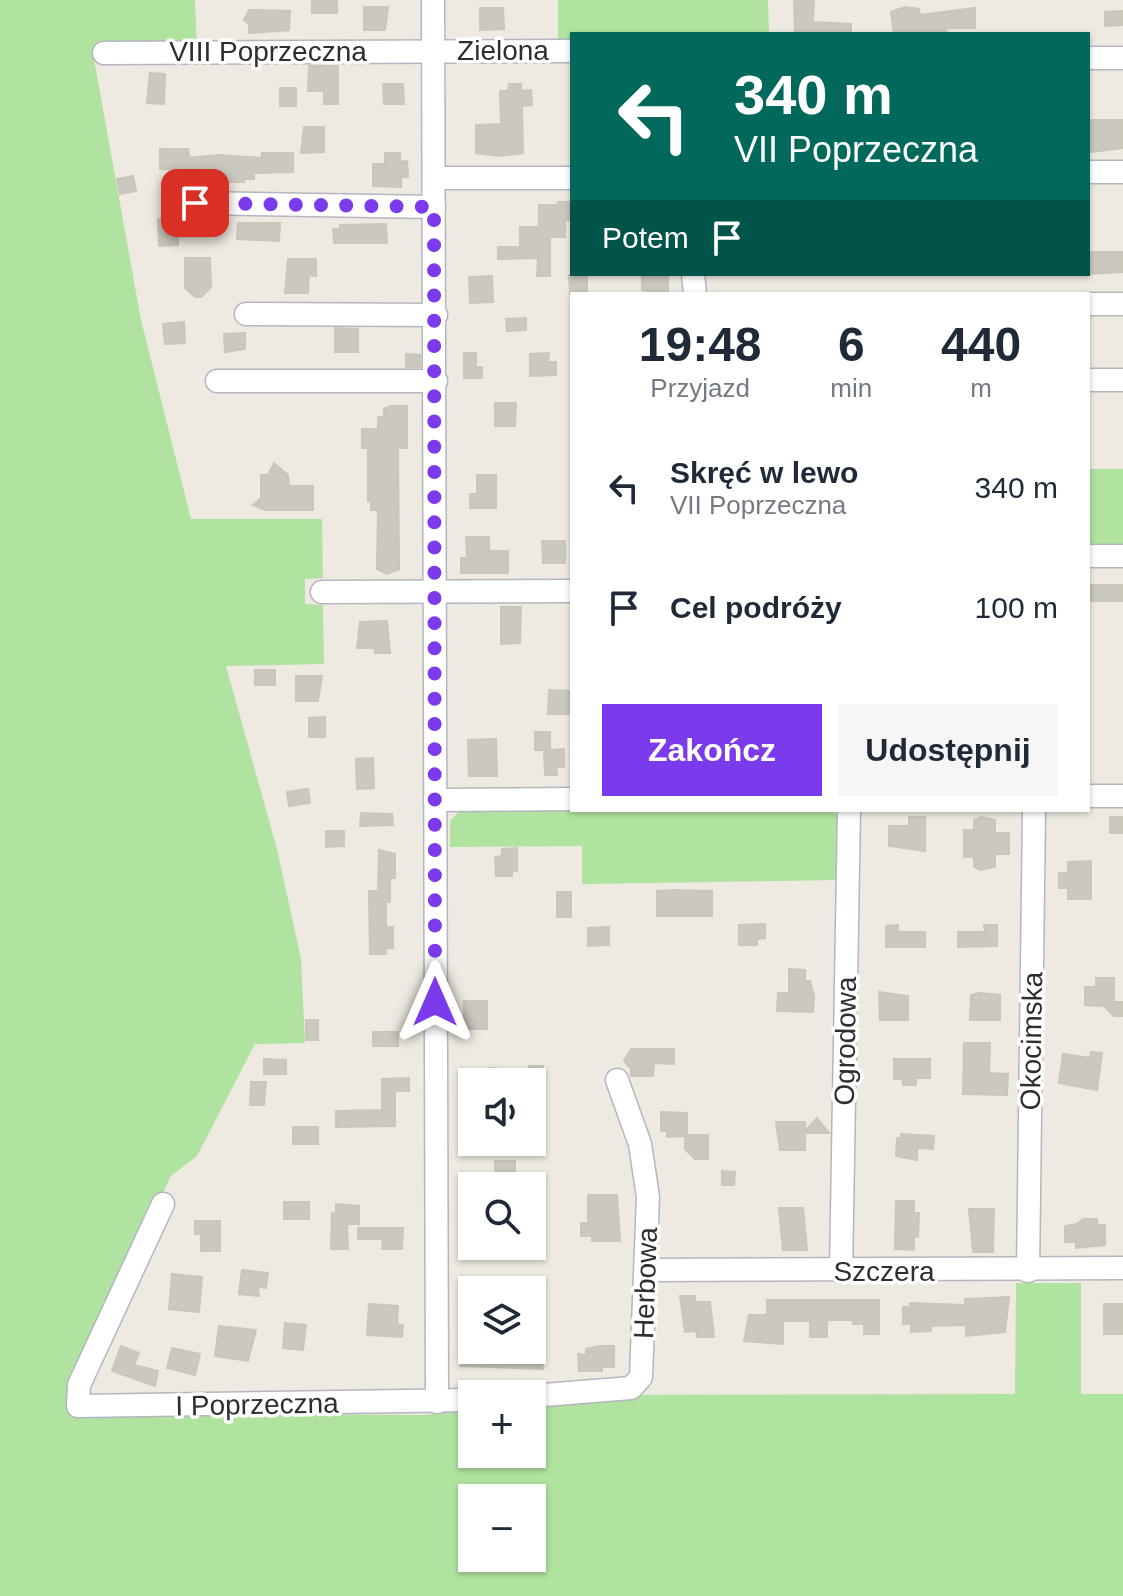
<!DOCTYPE html>
<html lang="pl">
<meta charset="utf-8">
<style>
body{margin:0;font-family:Arial,sans-serif;background:#f6f6f7;color:#1f2937;height:100vh;display:flex;flex-direction:column;font-size:30px;white-space:nowrap}
*{box-sizing:border-box;margin:0}
p{font-size:26px;color:#747a83}
.icon{flex:none;width:44px;height:44px;fill:none;stroke:currentColor;stroke-width:2;stroke-linecap:round;stroke-linejoin:round}
.map{position:relative;flex:1;overflow:hidden}
.sheet{position:absolute;left:570px;top:292px;width:520px;height:520px;display:flex;flex-direction:column;background:#fff;border-radius:0px;box-shadow:0 2px 6px #0004}
.sheet>*{flex:none}
.banner{position:absolute;left:570px;top:32px;width:520px;height:244px;border-radius:0px;box-shadow:0 2px 6px #0004;background:#00695c;color:#fff;overflow:hidden}
.fabs{position:absolute;left:458px;top:1068px;display:grid;gap:16px}
.fabs a{display:grid;place-items:center;width:88px;height:88px;border-radius:0px;background:#fff;box-shadow:0 2px 6px #0004;font-size:40px}
.pin{position:absolute;display:grid;place-items:center;width:68px;height:68px;color:#fff;margin:-34px;border-radius:16px;box-shadow:0 4px 12px #0006}
.me{position:absolute;width:88px;margin:-44px;rotate:0deg;stroke-linejoin:round;filter:drop-shadow(0 0 6px #0008)}
.turn{display:flex;align-items:center;gap:28px;height:168px;padding:0 32px;font-size:36px}
.turn .icon{width:104px;height:104px;stroke-width:2.5}
.turn b{display:block;font-size:56px;line-height:68px}
.then{display:flex;align-items:center;height:76px;padding:0 32px;background:#0003;gap:16px;font-size:30px}
.eta{display:flex;justify-content:space-evenly;align-items:center;height:136px;text-align:center}
.eta b{font-size:48px;font-weight:700;line-height:56px}
.cta{display:flex;gap:16px;margin-top:auto;padding:16px 32px}
.cta a{flex:1;height:92px;border-radius:0px;background:#7c3aed;color:#fff;font-size:32px;font-weight:700;line-height:92px;text-align:center}
.cta a+a{background:#f6f6f7;color:#1f2937}
ul{padding:0;list-style:none}
li{display:flex;align-items:center;gap:24px;height:120px;padding:0 32px}
li div{flex:1}
li b{display:block;font-size:30px}
li em{font-style:normal}
.map>svg:first-child{display:block}
.green{fill:#afe39f;fill-rule:evenodd}
.building{fill:#cac8bf;stroke:#cac6ba;stroke-width:2}
.lines{fill:none;stroke-linecap:round;stroke-linejoin:round}
.minor-casing{stroke:#b4b5c0;stroke-width:25}
.minor{stroke:#fff;stroke-width:22}
.route{stroke:#7c3aed;stroke-width:14;stroke-dasharray:0 25.2}
.labels{text-anchor:middle;stroke-width:7;stroke-linejoin:round;paint-order:stroke}
.street-label{font-size:28px;fill:#2e2e2e;stroke:#fff}
</style>
<div class="map">
<svg width="1123" height="1596" viewBox="0 0 1123 1596">
<rect width="100%" height="100%" fill="#eeeae1"/>
<g class="green">
<path d="M0 0H195L197 48H96L94 59 141 320 191 519H322L323 578 305 579V604L323 605 324 664 226 666 277 849 301 959 305 1043 255 1044 197 1156 171 1176 67 1392V1402L81 1413 424 1415 472 1410V1454H532V1403L600 1395 1015 1394 1016 1283H1081V1394H1123V1596H0ZM472 1498H532V1558H472Z"/>
<path d="M558 0H768L769 34H572V40H558Z"/>
<rect x="1088" y="469" width="35" height="79"/>
<path d="M462 808 831 810 840 818 839 880 582 884V846L450 847V821Z"/>
</g>
<g class="building">
<rect x="312" y="0" width="25" height="13"/>
<path d="M794 0H814L813 22 851 24V34H795Z"/>
<path d="M364 7H388L385 30H364Z"/>
<path d="M905 7 919 9 920 15 975 8V28H946L947 34H894L891 12Z"/>
<path d="M480 8H503L504 29 480 30Z"/>
<path d="M249 10 290 11 289 30 249 33V24L244 20Z"/>
<path d="M1123 11V25L1105 26V12Z"/>
<path d="M309 66H338V104H324V91H308Z"/>
<path d="M150 73 165 74 164 104 147 103Z"/>
<path d="M383 84H403L404 104H384Z"/>
<path d="M509 84H521V91L531 90 532 105 522 106 523 153 499 156 476 153V125L501 124 500 91H508Z"/>
<rect x="280" y="88" width="16" height="18"/>
<path d="M1090 120H1123V148L1090 152Z"/>
<path d="M304 127H324V152L301 153Z"/>
<path d="M160 149H188L189 158 219 155 262 158V153H293V172L254 173V179H244V182H215V179H206V170L160 169Z"/>
<path d="M385 153H400V162L407 161 408 177H401V187L373 186V164H385Z"/>
<path d="M133 176 136 191 120 194 117 179Z"/>
<path d="M558 202H572V220H565V237H550V276H537L538 258 498 259V247H520V227H539V205H558Z"/>
<path d="M158 219H178V245L159 246Z"/>
<path d="M238 223H280L279 241 237 239Z"/>
<path d="M386 224 387 243H334L333 229H340V225Z"/>
<path d="M1088 252H1123V272L1088 274Z"/>
<path d="M185 258H210L211 287 201 297H195L185 288Z"/>
<path d="M288 259H316V276L309 275 308 293H285Z"/>
<path d="M648 274H668V294L642 290V276Z"/>
<path d="M569 275H587V294H570Z"/>
<path d="M492 276 493 302 470 303 469 277Z"/>
<path d="M526 318V330L507 331 506 319Z"/>
<path d="M184 322 185 343 165 344 163 324Z"/>
<path d="M335 328 358 329V352H335Z"/>
<path d="M245 333V349L225 352 224 334Z"/>
<path d="M464 353H476V367H482V378H464Z"/>
<path d="M549 353 548 362H556V375L530 376V354Z"/>
<path d="M406 354 420 355V367H406Z"/>
<path d="M495 403H516L515 426H495Z"/>
<path d="M391 406H407V448H398L399 569 387 574 377 569 378 510H371V501H368V448H362V429H378V417H384V409Z"/>
<path d="M274 463 288 475 289 486H313V510H265L253 505 261 498V475H268Z"/>
<path d="M477 475H496V508H470V494H477Z"/>
<path d="M466 537H489V551H508V573H461V558H467Z"/>
<path d="M542 541H565V563H543Z"/>
<rect x="1088" y="585" width="35" height="16"/>
<path d="M501 607H521L520 643 501 644Z"/>
<path d="M387 621 390 653H375V648H357L360 622Z"/>
<rect x="255" y="670" width="20" height="15"/>
<path d="M296 676H322L318 701H296Z"/>
<path d="M549 690 572 691V714H548Z"/>
<path d="M325 717V737H309V718Z"/>
<path d="M535 732H550V750L564 749V767H556L557 775H545L544 750H535Z"/>
<path d="M496 739 497 776H469L468 740Z"/>
<path d="M373 758 374 788 357 789 356 759Z"/>
<path d="M308 789 310 803 289 806 287 792Z"/>
<path d="M361 813 392 814 393 825 360 826Z"/>
<path d="M909 817H925V851L889 846V826H909Z"/>
<path d="M981 817 995 820V833H1009V854H995V867L981 870 974 867V857H964V830H974V820Z"/>
<rect x="1110" y="817" width="13" height="16"/>
<path d="M326 831H344V846L326 847Z"/>
<path d="M517 848V871H512V876H496L495 857 502 856V849Z"/>
<path d="M379 850 395 854V878H390V902H386V927H393V948H386V954H370L369 891H378Z"/>
<path d="M1091 861V899H1068V888H1059V873H1068V862Z"/>
<path d="M672 890 712 891V916H657V891Z"/>
<rect x="557" y="892" width="14" height="25"/>
<path d="M765 924V938L757 939V945H739V925Z"/>
<path d="M898 925V932H925V947H886V926Z"/>
<path d="M984 925H997V946L958 947V932H985Z"/>
<path d="M609 927V945L588 946V928Z"/>
<path d="M789 969 805 970V981H810L814 996 813 1012 777 1011 778 993H789Z"/>
<path d="M1096 978H1114V1002H1123V1016H1114L1104 1006 1085 1005V987H1096Z"/>
<path d="M879 992 908 996V1020H880Z"/>
<path d="M979 993 1000 995V1020H970L971 995Z"/>
<rect x="464" y="1001" width="23" height="28"/>
<rect x="306" y="1020" width="12" height="20"/>
<rect x="373" y="1032" width="25" height="14"/>
<path d="M964 1043H990L989 1073 1008 1074 1007 1095 963 1094Z"/>
<path d="M631 1049H674V1064L654 1063 653 1076H631V1069L624 1061Z"/>
<path d="M1091 1052 1102 1053 1097 1090 1059 1083 1063 1054 1090 1058Z"/>
<path d="M264 1059 286 1060V1074H264Z"/>
<path d="M894 1059H930V1078H916V1085H903V1079H894Z"/>
<rect x="529" y="1066" width="14" height="16"/>
<path d="M490 1068 507 1070 505 1082H489Z"/>
<path d="M409 1078V1091H395V1126L336 1127V1111L382 1110V1079Z"/>
<path d="M251 1082H266L264 1105H250Z"/>
<path d="M661 1112 687 1113V1135H708V1159H695L685 1149V1136L667 1137V1131H661Z"/>
<path d="M817 1118 829 1133H805V1150H780L776 1122H805V1131Z"/>
<rect x="293" y="1127" width="25" height="17"/>
<path d="M901 1134 934 1136 933 1149 917 1148V1160L896 1156 897 1138H901Z"/>
<path d="M495 1161H515V1184L495 1185Z"/>
<path d="M722 1171 735 1172 734 1185H722Z"/>
<path d="M588 1195H617L620 1241H592V1236H581V1223H588Z"/>
<path d="M896 1201H914V1213H919L918 1237 914 1236V1250L895 1249Z"/>
<rect x="284" y="1202" width="25" height="17"/>
<path d="M336 1204 359 1206V1224H347L348 1249H331L332 1213H336Z"/>
<path d="M779 1208H803L807 1250H783Z"/>
<path d="M969 1209H994L993 1252H973Z"/>
<path d="M1083 1219H1097V1225H1105V1245L1076 1248V1242H1065V1226L1077 1224Z"/>
<path d="M195 1221H220V1251H201V1234H195Z"/>
<path d="M358 1228H403L402 1249H382L383 1239H358Z"/>
<path d="M242 1270 268 1273 266 1288 258 1287 259 1296 239 1294Z"/>
<path d="M172 1274 202 1277 199 1312 169 1309Z"/>
<path d="M680 1296H695V1302H710L714 1337H697L696 1331 685 1332Z"/>
<path d="M1009 1297 1005 1332 966 1336V1325L931 1326V1331L911 1332V1324H903V1307H910V1303L965 1305V1299Z"/>
<path d="M767 1300H879V1334H864V1324H853V1320H827V1337H810V1321H783V1344L744 1341 749 1315H767Z"/>
<path d="M369 1304 398 1306 397 1324 403 1325 402 1337 367 1335Z"/>
<rect x="1104" y="1304" width="19" height="30"/>
<path d="M285 1323 306 1325 303 1350 283 1348Z"/>
<path d="M463 1325 472 1326V1350H541L543 1369 460 1366Z"/>
<path d="M219 1326 256 1330 248 1361 215 1356Z"/>
<path d="M121 1346 139 1353 134 1365 158 1371 155 1386 112 1371Z"/>
<path d="M599 1346H614V1367H602V1371H579L578 1354 586 1355V1349Z"/>
<path d="M172 1348 200 1354 195 1375 167 1368Z"/>
</g>
<g class="lines">
<g class="minor-casing">
<g id="minor">
<path d="M433 0 437 1402"/>
<path d="M104 53 572 51"/>
<path d="M1088 58H1123"/>
<path d="M1088 172H1123"/>
<path d="M434 178H572"/>
<path d="M195 203 434 207"/>
<path d="M693 274 695 294"/>
<path d="M1088 304H1123"/>
<path d="M246 314 436 315"/>
<path d="M1088 380H1123"/>
<path d="M217 381H436"/>
<path d="M1088 556H1123"/>
<path d="M322 592 572 591"/>
<path d="M1088 796H1123"/>
<path d="M435 800 572 799"/>
<path d="M163 1204 79 1385 78 1406 472 1400"/>
<path d="M646 1270 1123 1268"/>
<path d="M1028 1271 1034 810"/>
<path d="M841 1272 849 810"/>
<path d="M532 1396 631 1388 641 1377 648 1197 640 1144 617 1080"/>
</g>
</g>
<use href="#minor" class="minor"/>
</g>
<g class="lines">
<path class="route" d="M195 203 434 207 435 1002"/>
</g>
<g class="labels">
<g class="street-label">
<text x="503" y="60">Zielona</text>
<text x="268" y="61">VIII Poprzeczna</text>
<text transform="translate(845 1041) rotate(-89)" y="10">Ogrodowa</text>
<text transform="translate(1031 1041) rotate(-89)" y="10">Okocimska</text>
<text x="884" y="1281">Szczera</text>
<text transform="translate(645 1283) rotate(-88)" y="10">Herbowa</text>
<text transform="translate(257 1404) rotate(-1)" y="10">I Poprzeczna</text>
</g>
</g>
</svg>
<div class="fabs">
<a><svg class="icon" aria-label="sound" viewBox="0 0 24 24"><path d="M4 9h4l5-4v14l-5-4H4zM17 9q2 3 0 6"/></svg></a>
<a><svg class="icon" aria-label="search" viewBox="0 0 24 24"><circle cx="10" cy="10" r="6"/><path d="M15 15l6 6"/></svg></a>
<a><svg class="icon" aria-label="layers" viewBox="0 0 24 24"><path d="M12 4l9 5-9 5-9-5zM3 14l9 5 9-5"/></svg></a>
<a>+</a>
<a>−</a>
</div>
<div class="pin" style="left:195px;top:203px;background:#d93025"><svg class="icon" aria-label="arrive" viewBox="0 0 24 24"><path d="M6 21V4h12l-3 4 3 4H6"/></svg></div>
<svg class="me" style="left:435px;top:1002px" viewBox="-20 -20 40 40"><path d="M0-17L14 15 0 8-14 15z" fill="#7c3aed" stroke="#fff" stroke-width="4"/></svg>
<div class="banner">
<div class="turn"><svg class="icon" aria-label="left" viewBox="0 0 24 24"><path d="M17 20v-9H6M10 6l-5 5 5 5"/></svg><div><b>340 m</b>VII Poprzeczna</div></div>
<div class="then">Potem<svg class="icon" aria-label="arrive" viewBox="0 0 24 24"><path d="M6 21V4h12l-3 4 3 4H6"/></svg></div>
</div>
<section class="sheet">
<div class="eta">
<div><b>19:48</b><p>Przyjazd</p></div>
<div><b>6</b><p>min</p></div>
<div><b>440</b><p>m</p></div>
</div>
<ul>
<li><svg class="icon" aria-label="left" viewBox="0 0 24 24"><path d="M17 20v-9H6M10 6l-5 5 5 5"/></svg><div><b>Skręć w lewo</b><p>VII Poprzeczna</p></div><em>340 m</em></li>
<li><svg class="icon" aria-label="arrive" viewBox="0 0 24 24"><path d="M6 21V4h12l-3 4 3 4H6"/></svg><div><b>Cel podróży</b></div><em>100 m</em></li>
</ul>
<div class="cta"><a>Zakończ</a><a>Udostępnij</a></div>
</section>
</div>
